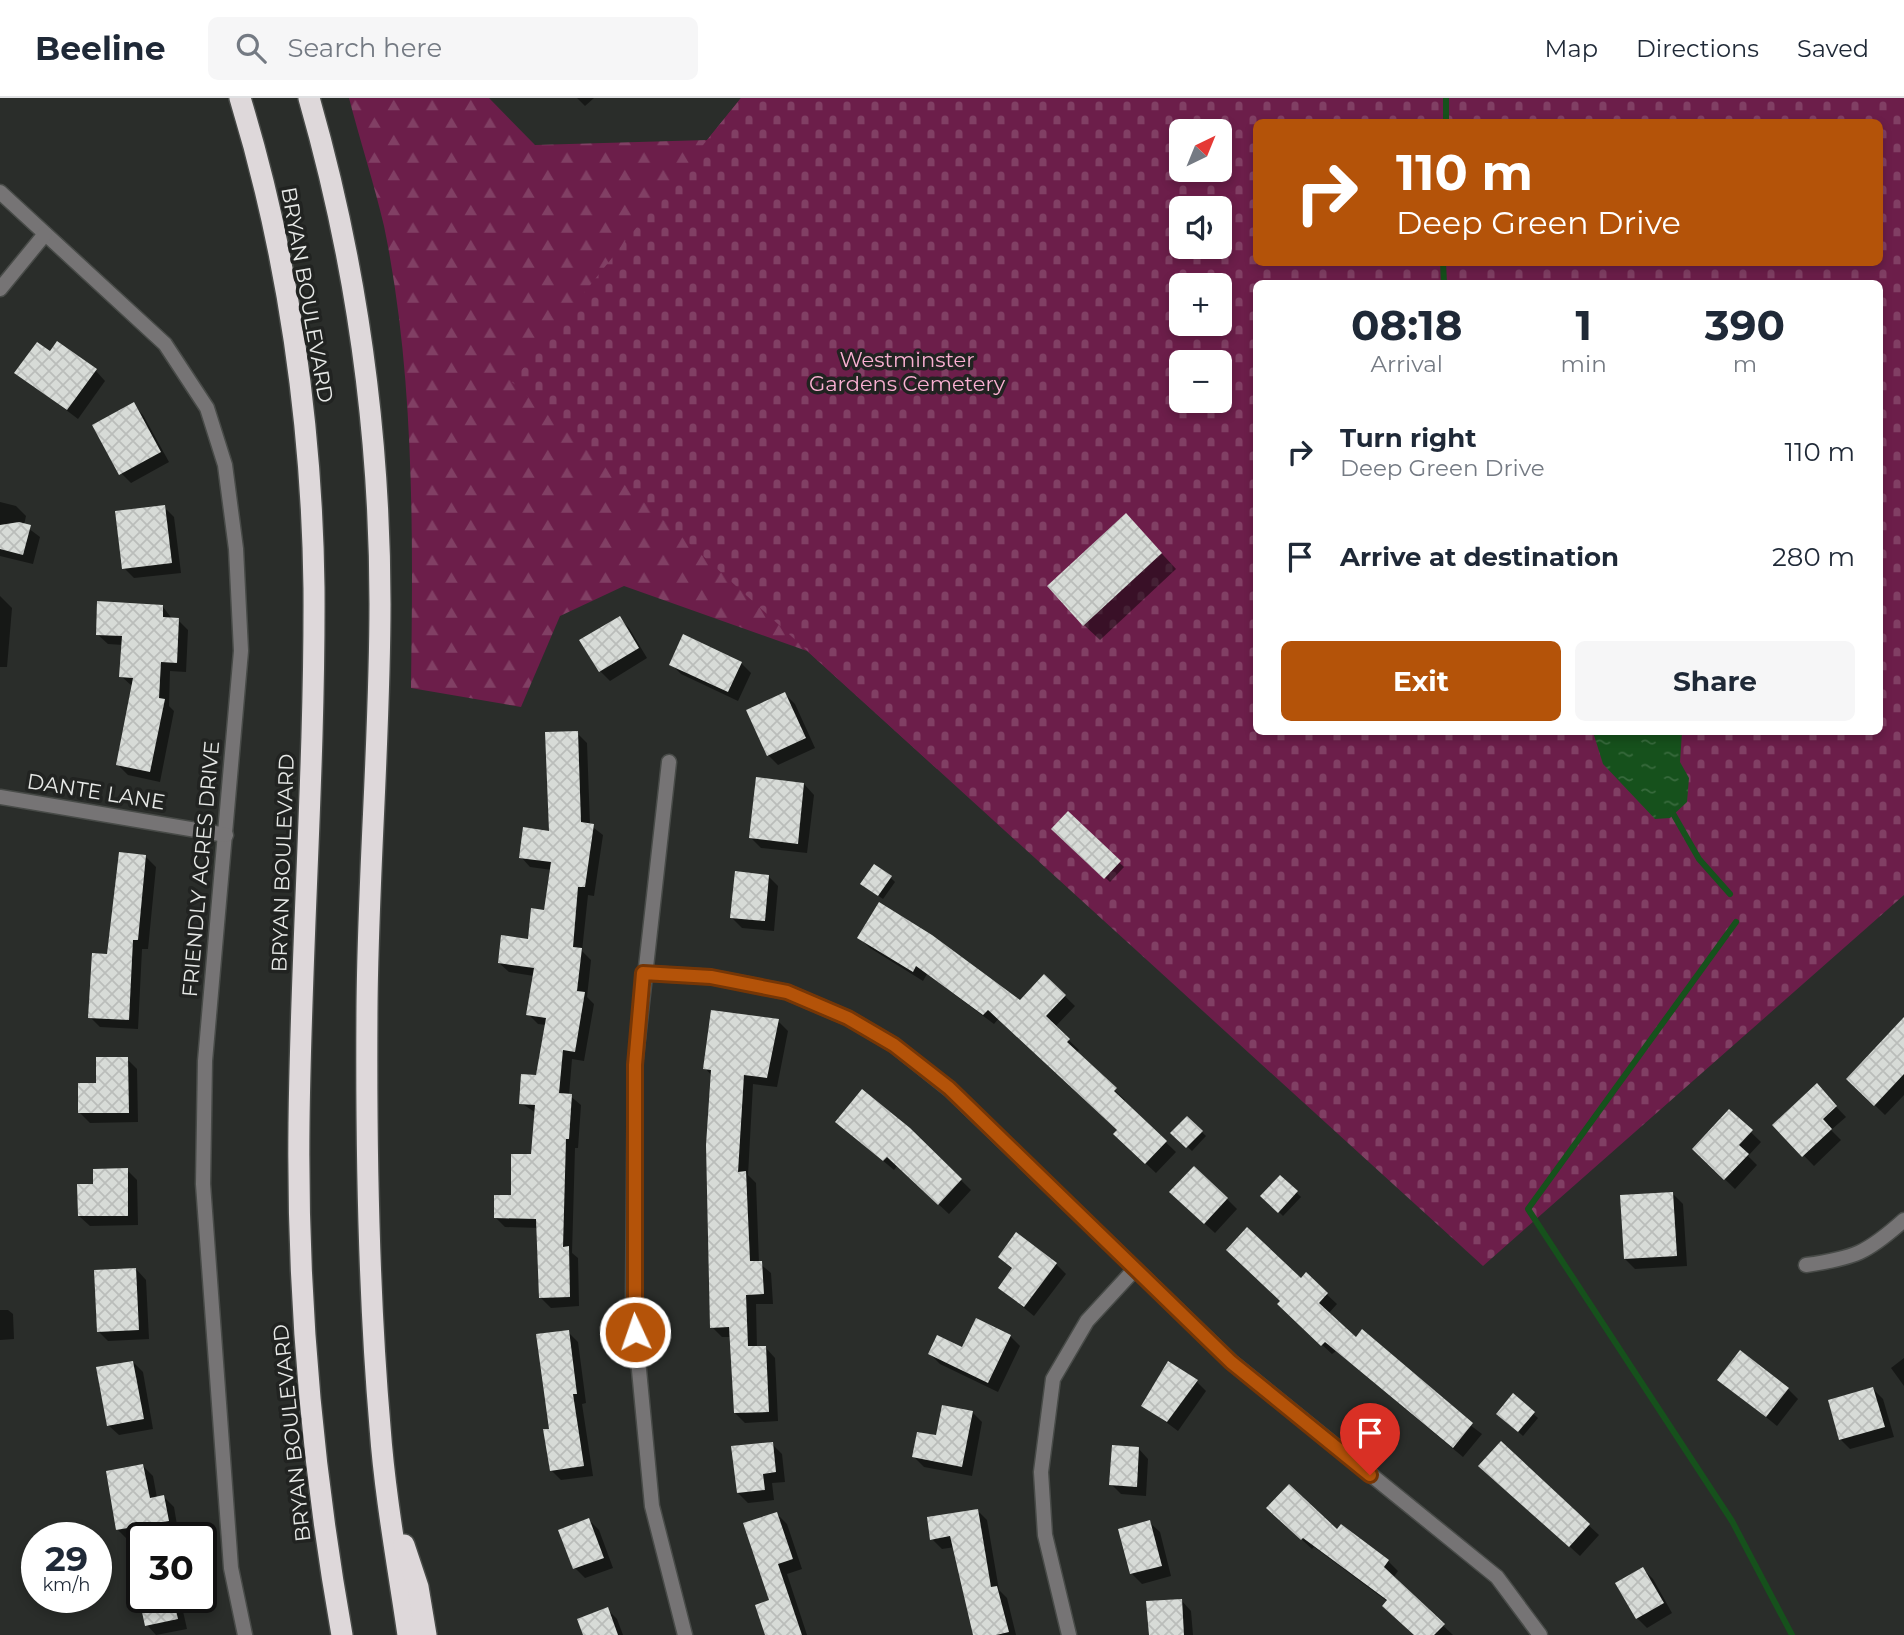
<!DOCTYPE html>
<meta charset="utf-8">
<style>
body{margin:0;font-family:Montserrat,sans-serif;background:#f6f6f7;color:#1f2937;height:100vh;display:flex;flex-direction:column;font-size:26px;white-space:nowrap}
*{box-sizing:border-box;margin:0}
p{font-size:23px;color:#747a83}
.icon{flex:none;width:38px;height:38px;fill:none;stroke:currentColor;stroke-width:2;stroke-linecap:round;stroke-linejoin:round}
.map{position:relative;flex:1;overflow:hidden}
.sheet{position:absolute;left:1253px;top:182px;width:630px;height:455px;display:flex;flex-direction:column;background:#fff;border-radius:10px;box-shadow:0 4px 10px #0003}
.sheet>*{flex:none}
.hud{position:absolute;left:1253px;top:21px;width:630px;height:147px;border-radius:10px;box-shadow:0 4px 10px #0003;background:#b45309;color:#fff;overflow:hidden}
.needle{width:46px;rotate:43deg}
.tools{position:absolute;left:1169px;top:21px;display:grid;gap:14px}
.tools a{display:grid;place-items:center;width:63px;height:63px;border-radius:10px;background:#fff;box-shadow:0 4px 10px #0003;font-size:35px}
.speed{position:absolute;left:21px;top:1424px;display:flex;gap:14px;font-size:35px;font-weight:700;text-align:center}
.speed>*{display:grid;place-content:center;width:91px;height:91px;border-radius:50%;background:#fff;box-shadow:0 4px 10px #0003;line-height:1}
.speed small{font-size:18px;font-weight:400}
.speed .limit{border:4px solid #111;border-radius:10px;background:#fff;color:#111}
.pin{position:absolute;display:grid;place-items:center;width:60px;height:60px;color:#fff;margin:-72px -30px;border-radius:50% 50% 50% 0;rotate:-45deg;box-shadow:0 0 7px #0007}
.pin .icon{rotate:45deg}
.me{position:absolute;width:77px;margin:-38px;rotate:357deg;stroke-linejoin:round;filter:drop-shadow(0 0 5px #0008)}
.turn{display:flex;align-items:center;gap:24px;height:147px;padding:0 28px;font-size:32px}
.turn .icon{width:91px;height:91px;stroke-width:2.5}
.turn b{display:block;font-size:49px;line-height:60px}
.eta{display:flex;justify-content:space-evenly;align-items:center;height:119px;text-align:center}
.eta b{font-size:42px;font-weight:700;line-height:49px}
.primary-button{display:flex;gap:14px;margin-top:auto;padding:14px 28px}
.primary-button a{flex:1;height:80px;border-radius:10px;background:#b45309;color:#fff;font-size:28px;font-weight:700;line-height:80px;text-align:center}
.primary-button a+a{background:#f6f6f7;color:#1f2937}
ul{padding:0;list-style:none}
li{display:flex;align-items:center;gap:21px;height:105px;padding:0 28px}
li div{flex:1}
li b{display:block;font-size:26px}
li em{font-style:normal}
header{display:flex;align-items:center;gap:42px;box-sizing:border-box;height:98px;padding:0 35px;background:#fff;border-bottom:2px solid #e0e1e3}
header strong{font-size:33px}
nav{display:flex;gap:38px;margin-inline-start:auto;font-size:24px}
.search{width:490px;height:63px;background:#f6f6f7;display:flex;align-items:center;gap:18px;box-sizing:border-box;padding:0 24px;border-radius:10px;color:#747a83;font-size:26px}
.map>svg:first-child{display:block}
.forest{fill:url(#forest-firs);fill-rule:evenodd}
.cemetery{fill:url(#cemetery-stones);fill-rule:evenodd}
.water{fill:url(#water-ripples)}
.shadow{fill:#0007}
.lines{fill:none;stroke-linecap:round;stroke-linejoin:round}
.stream{stroke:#16511c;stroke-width:6}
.building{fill:url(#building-cross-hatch)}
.street-casing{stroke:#484b48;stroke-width:17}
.highway-casing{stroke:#484b48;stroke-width:24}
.street{stroke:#767475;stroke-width:14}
.highway{stroke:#ded8da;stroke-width:21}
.route-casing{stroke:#753606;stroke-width:18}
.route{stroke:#b45309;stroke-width:12}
.labels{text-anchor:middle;stroke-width:7;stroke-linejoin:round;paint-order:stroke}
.street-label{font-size:21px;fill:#e7e9e7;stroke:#212321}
.park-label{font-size:21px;fill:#fab0d2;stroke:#212321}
</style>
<header>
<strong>Beeline</strong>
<div class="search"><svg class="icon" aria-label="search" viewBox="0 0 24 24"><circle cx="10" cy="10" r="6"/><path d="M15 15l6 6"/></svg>Search here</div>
<nav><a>Map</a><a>Directions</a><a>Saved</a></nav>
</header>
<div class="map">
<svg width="1904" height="1537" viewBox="0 0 1904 1537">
<defs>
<pattern id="forest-firs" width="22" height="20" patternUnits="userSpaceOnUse" patternTransform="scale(1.75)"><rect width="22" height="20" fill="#6c1e4a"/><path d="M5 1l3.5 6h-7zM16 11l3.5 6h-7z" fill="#813f64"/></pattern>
<pattern id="cemetery-stones" width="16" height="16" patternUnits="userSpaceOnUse" patternTransform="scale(1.75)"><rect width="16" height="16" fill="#6c1e4a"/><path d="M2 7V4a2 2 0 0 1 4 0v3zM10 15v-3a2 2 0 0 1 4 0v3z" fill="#813f64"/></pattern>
<pattern id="water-ripples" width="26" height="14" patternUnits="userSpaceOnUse" patternTransform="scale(1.75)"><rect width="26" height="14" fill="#16511c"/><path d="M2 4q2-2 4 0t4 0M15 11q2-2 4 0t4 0" fill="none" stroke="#386a3d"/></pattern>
<pattern id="building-cross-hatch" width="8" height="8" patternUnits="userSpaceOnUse" patternTransform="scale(1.75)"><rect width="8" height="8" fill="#d7dbd7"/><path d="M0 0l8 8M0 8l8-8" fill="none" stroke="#babdba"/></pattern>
</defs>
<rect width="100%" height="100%" fill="#2a2d2a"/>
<path class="forest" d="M349 0H489L535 47 707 42 741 0 1256 24V324L937 671 807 553 624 488 560 518 521 609 411 590C413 438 415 278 384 128 374 85 360 43 349 0ZM1181 33H1220V72H1181ZM1181 110H1220V149H1181ZM1181 187H1220V226H1181ZM1181 264H1220V303H1181Z"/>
<path class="cemetery" d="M741 0H1904V797L1483 1168 512 284ZM1256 24H1880V164H1256ZM1181 33H1220V72H1181ZM1181 110H1220V149H1181ZM1256 186H1880V634H1256ZM1181 187H1220V226H1181ZM1181 264H1220V303H1181Z"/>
<path class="water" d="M1593 634H1682L1680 664 1689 680 1687 704 1670 720 1655 721 1603 666Z"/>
<g class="shadow">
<path d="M577 0H594L585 8Z"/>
<path d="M50 256 96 273 105 283 78 321 16 274Z"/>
<path d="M133 307 143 317 169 364 131 385 121 375Z"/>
<path d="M0 404 16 408 26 418 24 427 40 439 33 466 0 458Z"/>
<path d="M164 409 174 419 181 475 134 480 124 470Z"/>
<path d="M1141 433 1176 471 1100 542 1084 527Z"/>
<path d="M0 498 12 510 7 569H0Z"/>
<path d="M163 509 173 522H178L188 532 186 574 170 573 169 608 174 613 160 684 128 677 118 667 133 589 121 578 123 547 108 546 97 536Z"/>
<path d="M619 520 629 530 647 560 610 583 600 573Z"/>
<path d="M741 565 751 575 738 603 681 576 671 566Z"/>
<path d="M785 596 795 606 815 650 778 667 768 657Z"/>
<path d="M577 635 587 645 590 727 603 737 594 798 588 797 582 853 591 862 587 899 594 906 584 963 572 961 569 997 581 1007 578 1050H575L572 1155 578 1160 579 1208 551 1210 541 1200 539 1130 505 1129 495 1119 512 1099 533 1058 536 1015 521 1005 538 979 546 927 538 926 528 916 534 878 509 874 499 865 529 843 546 814 552 772 530 769 521 759 551 735Z"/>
<path d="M804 686 814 697 807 755 761 750 751 740Z"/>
<path d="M1068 716 1124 769 1110 784 1053 731Z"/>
<path d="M146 759 156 769 148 851H142L138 931 100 929 90 919 108 858Z"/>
<path d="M768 778 778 788 774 833 742 830 732 820Z"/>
<path d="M891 780 895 784 883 801 867 790Z"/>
<path d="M860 840 1020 904 1044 878 1075 908 1055 929 1079 952 1076 955 1125 1002 1123 1004 1176 1054 1156 1075 1125 1046 1119 1032 999 920 994 926 927 876 923 883 870 850Z"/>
<path d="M1904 921V997L1885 1017 1858 991Z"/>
<path d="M778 923 788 933 777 989 753 986 748 1077 756 1085 759 1165 771 1175 773 1206H756L757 1250 765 1249 775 1260 778 1323 745 1325 735 1315 731 1239H722L712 1229V978L705 970Z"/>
<path d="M127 961 137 971 138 1024 90 1025 80 1015 98 986Z"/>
<path d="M1816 988 1846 1019 1831 1032 1841 1042 1814 1068 1775 1028Z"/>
<path d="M1729 1013 1761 1044 1748 1058 1757 1067 1735 1091 1704 1061Z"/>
<path d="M1187 1020 1206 1038 1192 1053 1173 1035Z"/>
<path d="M837 1024 909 1031 971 1092 949 1116 897 1068 894 1072Z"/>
<path d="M127 1072 137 1082 138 1127 90 1128 79 1118 95 1088Z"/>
<path d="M1280 1079 1301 1099 1283 1118 1263 1098Z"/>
<path d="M1673 1096 1683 1106 1687 1168 1635 1171 1625 1161Z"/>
<path d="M1227 1101 1237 1111 1215 1135 1181 1104Z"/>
<path d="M1000 1159 1056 1166 1066 1176 1034 1218 1000 1190 1013 1172Z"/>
<path d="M136 1171 146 1182 149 1241 108 1243 98 1233Z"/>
<path d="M1306 1177 1337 1206 1328 1216 1356 1241 1482 1336 1463 1359 1336 1253 1332 1256 1289 1216Z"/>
<path d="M0 1212H8L13 1216 14 1241 0 1242Z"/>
<path d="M568 1234 578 1244 586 1305 582 1306 593 1378 561 1382 551 1372V1332Z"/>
<path d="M1010 1238 1020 1248 998 1294 940 1266 930 1256 963 1251Z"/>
<path d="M1904 1260V1288L1891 1270Z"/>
<path d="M133 1264 143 1274 153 1331 119 1337 108 1327Z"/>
<path d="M1720 1282 1788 1291 1798 1301 1777 1328Z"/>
<path d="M1196 1283 1206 1293 1178 1333 1143 1307Z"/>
<path d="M1873 1291 1883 1301 1894 1339 1850 1351 1840 1341Z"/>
<path d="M1513 1298 1538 1320 1523 1338 1503 1320Z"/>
<path d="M972 1314 982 1324 972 1378 924 1369 914 1359Z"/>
<path d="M772 1346 782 1356 785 1384 772 1385 774 1402 748 1405 738 1395Z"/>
<path d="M1501 1346 1599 1437 1580 1458 1491 1377Z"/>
<path d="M1138 1350 1148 1361 1146 1398 1121 1396 1111 1386Z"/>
<path d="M143 1368 153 1378 157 1400 164 1399 174 1409 178 1433 128 1442 118 1432Z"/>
<path d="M977 1412 987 1422 999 1492 1007 1500 1016 1537H975L955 1449 942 1451 932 1441Z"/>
<path d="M777 1416 787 1426 802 1471 787 1476 807 1537H767Z"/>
<path d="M1279 1420 1337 1433 1341 1429 1388 1463 1398 1473 1393 1480 1453 1537H1415L1388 1504 1314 1449 1312 1451Z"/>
<path d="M589 1422 599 1432 613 1470 585 1480 575 1470Z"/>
<path d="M1149 1424 1160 1434 1171 1478 1142 1486 1132 1476Z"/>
<path d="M1643 1471 1653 1481 1672 1515 1647 1530 1637 1520Z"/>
<path d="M142 1489V1500H180L187 1531 156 1537 147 1527 138 1490Z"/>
<path d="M1181 1502 1191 1513 1193 1537H1150Z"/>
<path d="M607 1511 617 1521 623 1537H585Z"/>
</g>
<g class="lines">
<g class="stream">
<path d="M1446 0V24"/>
<path d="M1443 164 1444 186"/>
<path d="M1671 712 1699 761 1730 796"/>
<path d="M1736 824 1528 1111 1732 1423 1792 1537"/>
</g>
</g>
<g class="building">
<path d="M57 243 97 271 67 312 14 275 37 244 50 253Z"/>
<path d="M134 304 161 354 119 377 92 327Z"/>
<path d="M165 407 172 465 122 471 115 413Z"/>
<path d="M1126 415 1162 455 1083 528 1047 488Z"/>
<path d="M19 424 31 427 23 457 0 451V427Z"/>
<path d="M97 503 163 507V519L179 520 177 565 161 564 159 600 165 601 150 674 116 667 133 580 119 579 122 538 96 537Z"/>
<path d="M620 518 639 550 599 574 579 542Z"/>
<path d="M683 536 742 564 728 594 669 567Z"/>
<path d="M785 594 806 640 767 658 746 612Z"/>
<path d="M578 633 581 724 594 726 585 789H578L573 849 582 850 577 893 585 894 575 954 563 952 559 995 572 996 569 1041H566L563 1149 569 1148 570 1199 539 1200 536 1121 494 1120V1097H511V1056H531L535 1007 519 1006 521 976 536 977 546 920 526 917 534 870 498 865 501 837 528 841 531 810 544 812 551 764 519 760 523 729 549 733 545 634Z"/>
<path d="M756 679 804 685 798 746 749 740Z"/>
<path d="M1068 713 1121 763 1104 781 1051 731Z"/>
<path d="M119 754 146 757 138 842H133L129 922 88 920 92 855 107 856Z"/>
<path d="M874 766 892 778 878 798 860 786Z"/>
<path d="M735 773 769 777 765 823 730 820Z"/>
<path d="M879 804 932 837 1020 902 1044 876 1066 897 1046 918 1070 941 1067 944 1117 990 1114 993 1167 1043 1145 1066 1113 1036 1117 1032 988 912 983 917 916 868 913 874 857 840Z"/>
<path d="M711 912 779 921 767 980 744 977 738 1074 746 1073 750 1163H762L764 1196 746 1197 748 1248H766L769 1314 734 1315 729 1229 710 1230 706 1047 711 972 703 971Z"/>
<path d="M1904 919V976L1874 1008 1846 981Z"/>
<path d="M96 959H128L129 1015H78V985H96Z"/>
<path d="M1817 985 1837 1008 1823 1021 1832 1031 1802 1059 1772 1027Z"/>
<path d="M862 991 910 1030 962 1081 938 1107 887 1059 883 1063 835 1024Z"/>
<path d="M1729 1011 1753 1032 1739 1047 1749 1056 1724 1082 1692 1051Z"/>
<path d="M1187 1018 1203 1033 1186 1050 1170 1035Z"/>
<path d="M1194 1068 1228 1100 1204 1126 1169 1094Z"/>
<path d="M128 1070V1118H78L77 1086H93V1071Z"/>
<path d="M1280 1077 1298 1093 1278 1115 1260 1098Z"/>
<path d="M1673 1094 1677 1158 1624 1161 1620 1097Z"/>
<path d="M1247 1129 1301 1180 1306 1174 1328 1195 1319 1205 1356 1239 1362 1231 1473 1325 1453 1350 1325 1244 1321 1248 1277 1206 1280 1203 1226 1152Z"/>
<path d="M1016 1134 1057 1165 1024 1209 998 1190 1012 1170 998 1159Z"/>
<path d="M136 1170 139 1232 97 1234 94 1172Z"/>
<path d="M976 1220 1011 1237 988 1285 928 1256 937 1237 962 1249Z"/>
<path d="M569 1232 577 1296H573L584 1368 550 1373 543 1331H549L536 1236Z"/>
<path d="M1740 1252 1789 1290 1766 1319 1717 1282Z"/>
<path d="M133 1263 144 1321 107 1328 96 1269Z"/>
<path d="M1168 1263 1198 1282 1167 1324 1141 1308Z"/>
<path d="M1873 1289 1885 1329 1839 1342 1828 1302Z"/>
<path d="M1513 1295 1535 1314 1518 1334 1496 1316Z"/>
<path d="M942 1307 973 1313 962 1369 912 1359 917 1334 936 1337Z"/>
<path d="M1501 1343 1590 1426 1569 1449 1478 1368Z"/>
<path d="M773 1344 776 1374 763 1376 765 1392 737 1395 731 1348Z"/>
<path d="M1112 1347 1139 1349 1137 1389 1109 1387Z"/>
<path d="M143 1366 150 1400 164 1397 169 1423 116 1432 106 1373Z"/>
<path d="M1289 1386 1337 1431 1341 1426 1389 1462 1384 1469 1445 1526 1434 1537H1414L1382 1508 1387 1502 1303 1440 1301 1442 1266 1410Z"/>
<path d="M978 1411 991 1489 997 1488 1009 1534 996 1537H973L950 1438 930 1442 927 1419Z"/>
<path d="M777 1414 793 1461 778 1466 802 1537H765L755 1507 769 1502 743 1425Z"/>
<path d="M589 1420 604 1460 573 1471 558 1432Z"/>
<path d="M1150 1422 1162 1468 1130 1476 1118 1431Z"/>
<path d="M1643 1469 1664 1505 1636 1521 1615 1485Z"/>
<path d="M139 1500H173L178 1521 145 1528Z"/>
<path d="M1182 1501 1184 1537H1149L1146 1503Z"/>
<path d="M608 1509 618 1537H583L577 1521Z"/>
</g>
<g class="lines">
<g class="street-casing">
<g id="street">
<path d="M0 94 165 246 207 310 225 367 236 451 241 553 205 963 203 1086 231 1470 245 1537"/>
<path d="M0 191 45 136"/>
<path d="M669 664 635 967 633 1209 652 1408 685 1537"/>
<path d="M0 699 226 737"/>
<path d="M644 875 711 879 787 894 848 920 894 947 949 991 1232 1264 1497 1479 1540 1537"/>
<path d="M1806 1167C1855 1160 1867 1155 1904 1122"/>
<path d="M1069 1537 1045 1437 1041 1374 1053 1281 1087 1223 1134 1172"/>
</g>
</g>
<g class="highway-casing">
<g id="highway">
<path d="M240 0C288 157 312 326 314 490 315 669 301 848 299 1026 297 1197 312 1369 342 1537"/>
<path d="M309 0C356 164 380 335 380 506 380 641 368 775 367 910 366 1050 368 1190 380 1329 385 1399 398 1468 408 1537"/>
<path d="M404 1447 418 1489 426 1537"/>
</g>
</g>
<use href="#street" class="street"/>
<use href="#highway" class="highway"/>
</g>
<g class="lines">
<g class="route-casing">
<path id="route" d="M635 1234V967L643 875 711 879 787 894 848 920 894 947 949 990 1231 1264 1370 1377"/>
</g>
<use href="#route" class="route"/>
</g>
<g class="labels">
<g class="street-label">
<text transform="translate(307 197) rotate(80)" y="7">BRYAN BOULEVARD</text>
<text transform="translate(96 694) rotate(9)" y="7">DANTE LANE</text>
<text transform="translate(283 765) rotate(-88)" y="7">BRYAN BOULEVARD</text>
<text transform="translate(201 771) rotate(-85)" y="7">FRIENDLY ACRES DRIVE</text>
<text transform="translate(292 1335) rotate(-96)" y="7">BRYAN BOULEVARD</text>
</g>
<g class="park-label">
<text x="907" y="269">Westminster<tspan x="907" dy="24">Gardens Cemetery</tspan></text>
</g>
</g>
</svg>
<div class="tools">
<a><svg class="needle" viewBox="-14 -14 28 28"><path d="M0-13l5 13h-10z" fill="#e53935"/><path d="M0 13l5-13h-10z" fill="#747a83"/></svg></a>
<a><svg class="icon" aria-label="sound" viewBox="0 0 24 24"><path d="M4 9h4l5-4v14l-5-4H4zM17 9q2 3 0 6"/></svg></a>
<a>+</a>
<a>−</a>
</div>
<div class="speed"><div>29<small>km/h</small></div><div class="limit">30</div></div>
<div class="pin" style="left:1370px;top:1377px;background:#d93025"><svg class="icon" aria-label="arrive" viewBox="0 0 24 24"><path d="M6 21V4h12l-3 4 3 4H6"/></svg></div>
<svg class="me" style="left:635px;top:1234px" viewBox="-20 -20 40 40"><circle r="17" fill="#b45309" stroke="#fff" stroke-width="3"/><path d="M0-11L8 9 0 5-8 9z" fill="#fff"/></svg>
<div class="hud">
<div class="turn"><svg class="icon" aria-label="right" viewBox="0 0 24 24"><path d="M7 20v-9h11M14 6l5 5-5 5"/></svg><div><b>110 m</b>Deep Green Drive</div></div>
</div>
<section class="sheet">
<div class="eta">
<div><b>08:18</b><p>Arrival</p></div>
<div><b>1</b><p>min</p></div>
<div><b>390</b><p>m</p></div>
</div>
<ul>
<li><svg class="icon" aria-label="right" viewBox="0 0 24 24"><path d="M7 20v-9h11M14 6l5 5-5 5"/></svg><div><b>Turn right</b><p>Deep Green Drive</p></div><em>110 m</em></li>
<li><svg class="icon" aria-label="arrive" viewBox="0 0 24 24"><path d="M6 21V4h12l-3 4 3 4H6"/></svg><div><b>Arrive at destination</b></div><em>280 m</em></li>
</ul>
<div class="primary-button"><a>Exit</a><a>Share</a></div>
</section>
</div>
